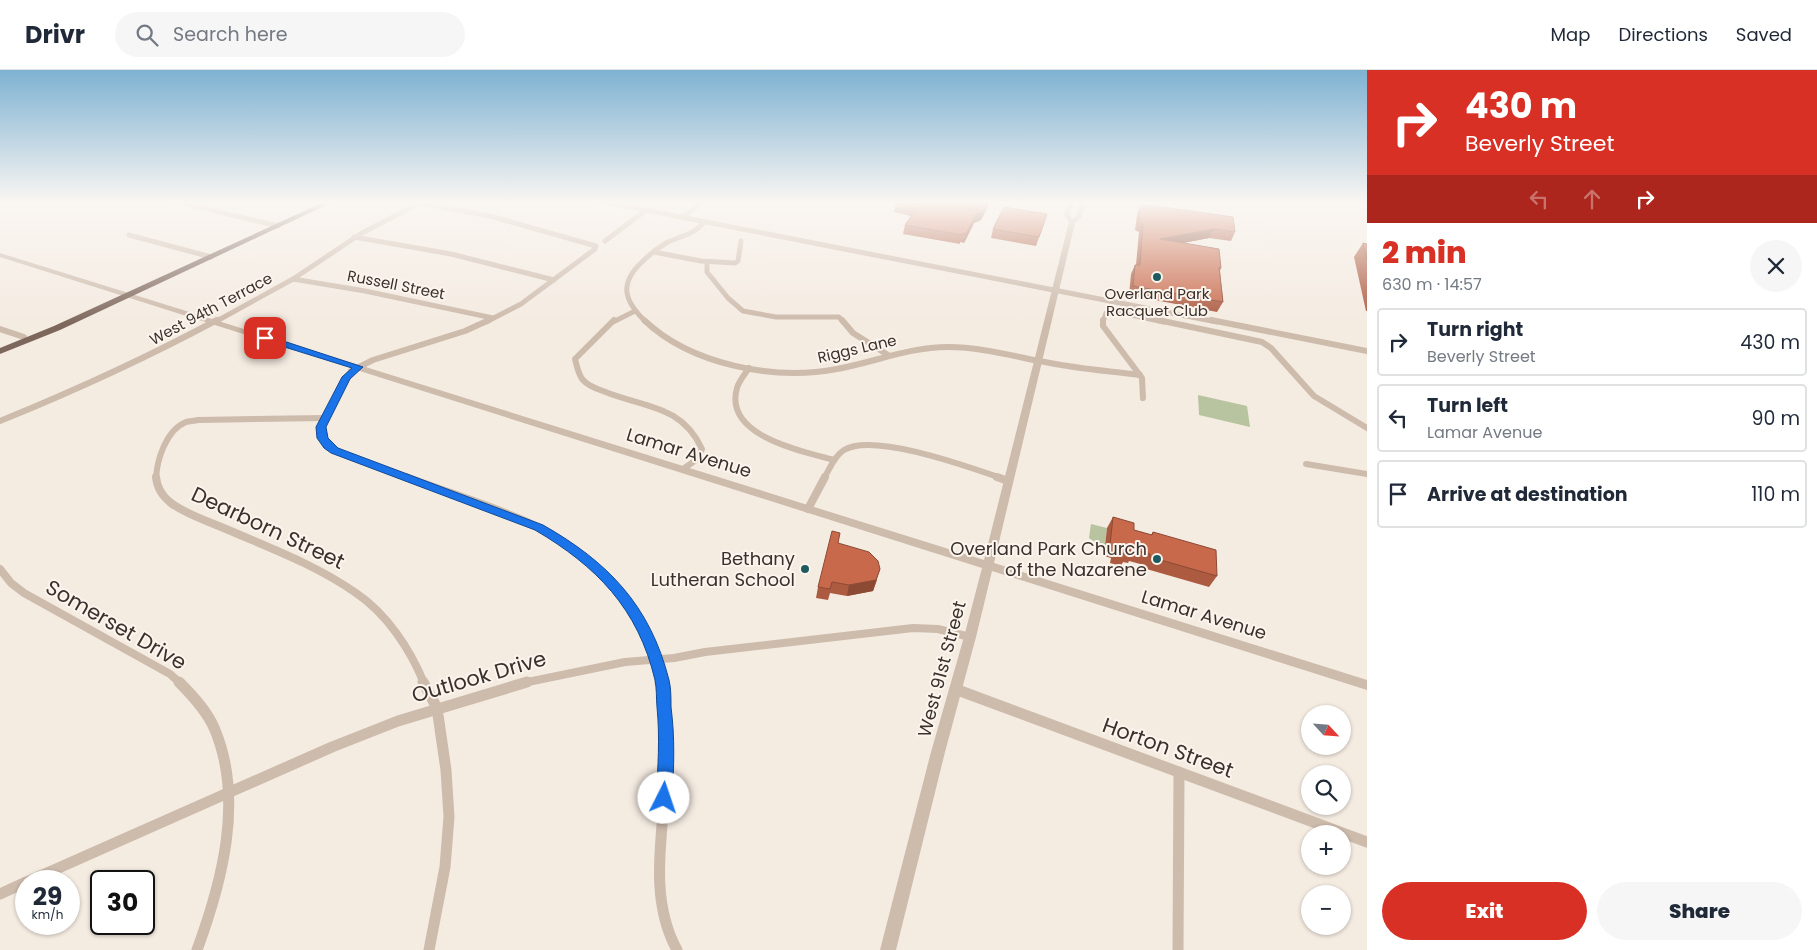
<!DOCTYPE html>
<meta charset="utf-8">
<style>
body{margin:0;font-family:Poppins,sans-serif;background:#f6f6f7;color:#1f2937;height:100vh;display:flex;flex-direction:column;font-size:19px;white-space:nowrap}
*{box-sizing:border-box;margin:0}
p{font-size:16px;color:#747a83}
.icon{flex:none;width:28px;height:28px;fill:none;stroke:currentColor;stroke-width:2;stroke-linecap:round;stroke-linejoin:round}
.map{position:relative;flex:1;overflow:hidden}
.panel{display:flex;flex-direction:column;background:#fff;width:450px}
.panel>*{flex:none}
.top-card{background:#d93025;color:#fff;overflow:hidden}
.needle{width:32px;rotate:116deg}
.controls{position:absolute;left:1301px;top:635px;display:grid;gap:10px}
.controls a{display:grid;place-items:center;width:50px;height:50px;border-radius:50%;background:#fff;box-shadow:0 1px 4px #0004;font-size:25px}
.speed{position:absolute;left:15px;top:800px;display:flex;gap:10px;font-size:25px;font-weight:700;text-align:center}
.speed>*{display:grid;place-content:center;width:65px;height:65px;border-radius:50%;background:#fff;box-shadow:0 1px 4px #0004;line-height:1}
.speed small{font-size:12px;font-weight:400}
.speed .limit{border:2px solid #111;border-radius:8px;background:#fff;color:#111}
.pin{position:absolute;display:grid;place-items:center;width:42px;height:42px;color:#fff;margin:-21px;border-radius:10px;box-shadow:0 2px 8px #0006}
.me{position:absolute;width:55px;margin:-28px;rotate:4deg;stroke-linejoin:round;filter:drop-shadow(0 0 4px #0008)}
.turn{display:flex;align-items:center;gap:18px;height:105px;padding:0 15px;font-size:22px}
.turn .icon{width:65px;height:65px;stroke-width:2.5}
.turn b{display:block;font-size:35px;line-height:42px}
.lanes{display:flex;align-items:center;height:48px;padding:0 15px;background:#0003;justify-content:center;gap:25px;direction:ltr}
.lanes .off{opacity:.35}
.round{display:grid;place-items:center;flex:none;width:52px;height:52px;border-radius:26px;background:#f6f6f7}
.summary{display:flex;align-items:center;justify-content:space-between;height:85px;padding:0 15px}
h1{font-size:30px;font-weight:800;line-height:38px;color:#d93025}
.button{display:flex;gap:10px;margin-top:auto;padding:10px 15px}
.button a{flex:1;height:58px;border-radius:30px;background:#d93025;color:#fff;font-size:20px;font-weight:800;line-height:58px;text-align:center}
.button a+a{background:#f6f6f7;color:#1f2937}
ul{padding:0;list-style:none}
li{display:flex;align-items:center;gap:15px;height:68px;margin:0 10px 8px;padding:0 5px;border:2px solid #e0e1e3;border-radius:5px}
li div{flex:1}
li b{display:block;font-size:19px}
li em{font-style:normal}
header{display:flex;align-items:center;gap:30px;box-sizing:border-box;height:70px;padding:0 25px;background:#fff;border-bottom:1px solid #e0e1e3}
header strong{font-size:24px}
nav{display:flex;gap:28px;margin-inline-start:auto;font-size:18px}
.search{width:350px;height:45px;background:#f6f6f7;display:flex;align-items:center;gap:12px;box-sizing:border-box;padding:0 18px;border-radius:28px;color:#747a83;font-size:19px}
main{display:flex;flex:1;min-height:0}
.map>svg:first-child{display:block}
.green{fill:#b8c4a0}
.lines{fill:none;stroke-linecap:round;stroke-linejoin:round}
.minor-far3{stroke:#cdbbac;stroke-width:5}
.minor-far2{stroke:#cdbbac;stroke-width:6}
.minor-far1{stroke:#cdbbac;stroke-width:8}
.minor{stroke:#cdbbac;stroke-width:11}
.tertiary{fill:#cdbbac;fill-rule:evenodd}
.primary{fill:#7d675c;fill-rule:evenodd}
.wall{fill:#ac5a40}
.shaded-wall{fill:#8c4a34}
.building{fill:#c8694b;stroke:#8c4a34}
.route{fill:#1a73e8;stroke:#114b97}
.poi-dot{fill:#1f5a5e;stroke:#fbf5ee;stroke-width:2}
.labels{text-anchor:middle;stroke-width:4;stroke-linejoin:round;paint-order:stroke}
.far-street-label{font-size:15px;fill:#3b302b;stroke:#fbf5ee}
.far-poi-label{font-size:15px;fill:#3b302b;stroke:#fbf5ee}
.street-label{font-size:18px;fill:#3b302b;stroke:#fbf5ee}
.poi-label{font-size:18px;fill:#3b302b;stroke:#fbf5ee;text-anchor:end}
.near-street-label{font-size:21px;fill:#3b302b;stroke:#fbf5ee}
</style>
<header>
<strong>Drivr</strong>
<div class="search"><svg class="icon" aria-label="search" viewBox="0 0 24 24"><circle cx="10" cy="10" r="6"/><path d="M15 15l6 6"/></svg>Search here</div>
<nav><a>Map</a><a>Directions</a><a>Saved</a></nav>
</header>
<main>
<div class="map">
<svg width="1367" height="880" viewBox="0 0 1367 880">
<rect width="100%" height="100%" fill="#f4ebe1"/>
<g class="green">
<path d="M1198 325 1247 336 1250 357 1199 345Z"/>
<path d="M1091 454 1107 458 1105 479 1089 468Z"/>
</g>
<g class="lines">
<g class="minor-far3">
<path d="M174 131 278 156"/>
<path d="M599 131 1217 252"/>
<path d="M420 133 490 146 596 176 595 179 521 234 486 252"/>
<path d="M683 147 703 131"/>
<path d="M129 165 211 187"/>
<path d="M354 167 451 184 554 210"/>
<path d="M605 171 646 140"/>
<path d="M654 182 701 191 735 193 738 191 741 171"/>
<path d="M707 192V202L728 228 743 241 776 247H839L843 252"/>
<path d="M293 209 365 221 493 248"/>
<path d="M215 252 293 209 362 163 423 131"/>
<path d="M613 252 635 241"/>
<path d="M646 252C623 230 619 213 643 191 650 184 659 177 668 172 681 166 695 164 704 152"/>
<path d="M1103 252 1106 243 1117 242 1164 252"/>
</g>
<g class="minor-far2">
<path d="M614 250 575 289C577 296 578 304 583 310 588 316 597 319 603 321 644 338 681 334 702 379L696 390 683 399"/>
<path d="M644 250C691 295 775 311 837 299 875 292 909 277 948 277 982 277 1016 287 1050 293 1080 299 1110 301 1140 305"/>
<path d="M842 250 853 263 888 285"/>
<path d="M1103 250V256L1142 308 1143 328"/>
<path d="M1158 250 1262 272 1271 278 1314 326 1367 358"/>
<path d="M1211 250 1367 281"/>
<path d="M0 259 24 267"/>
<path d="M749 298C745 304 739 311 737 318 723 366 802 381 834 390"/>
<path d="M0 351C74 321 146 288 217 250"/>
<path d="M1306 394 1367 404"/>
<path d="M156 408C157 390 166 360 186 352 189 351 194 351 198 350L325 348"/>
<path d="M409 408 343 384 327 375 323 368 321 357 351 301 373 290 465 261 489 250"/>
<path d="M824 408C830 399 834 386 844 380 873 362 969 397 1001 408"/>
</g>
<g class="minor-far1">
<path d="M156 407C157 418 162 426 171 433 187 445 208 451 226 459 270 478 316 495 356 523 387 544 410 579 424 613"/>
<path d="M406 407C445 422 490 435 527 452 594 483 646 540 661 613"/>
<path d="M997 407 1008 411"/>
<path d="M808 439 825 407"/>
<path d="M0 499 11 513 24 523 170 604 180 613"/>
<path d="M523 613 625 592 674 588 705 582 913 558 938 559 970 567"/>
</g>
<g class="minor">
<path d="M179 612C193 626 208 642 215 660 244 730 222 812 197 880"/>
<path d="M423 612 437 638 446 700 449 747 445 797 429 880"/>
<path d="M660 612C666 643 668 675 666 707 663 765 648 827 677 880"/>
<path d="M955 619 1367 772"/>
<path d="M29 811 332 677 398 651 527 612"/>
<path d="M0 824 26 812"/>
<path d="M1178 880 1179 702"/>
</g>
<path class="tertiary" d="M1068 131H1074L1070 145 1073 149 1075 147 1081 131H1087L1081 148 1075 153 994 493 1367 610V620L992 501 976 567 945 682 896 880H880L931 682 964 567 982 498 0 187V183L984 490 1069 152 1064 145Z"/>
<g class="primary">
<path d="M326 131H335L60 260 0 284V278L54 256Z"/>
<path d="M1351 131H1367V135Z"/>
</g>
</g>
<g class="wall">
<path d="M989 131 987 138 981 150 974 153 964 173 960 172V174L903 164 905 155 911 146 894 142 896 134Z"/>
<path d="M1140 136 1235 162 1231 171 1209 168 1183 173 1221 198 1220 201 1223 232 1217 242 1129 225 1131 204 1135 195H1136L1139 162 1135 160 1137 145Z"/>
<path d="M1047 144 1036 176 991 168 993 159Z"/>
<path d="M1363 173 1367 174V241H1366L1354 187Z"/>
<path d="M1113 447 1134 460 1151 465 1153 462 1217 506 1209 517 1143 498 1144 495 1129 491 1128 493 1123 492 1121 496 1110 493 1111 488 1104 486 1107 458Z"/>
<path d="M838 473 877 510 873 521 847 526 830 523 828 530 816 528 818 517Z"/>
</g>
<g class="shaded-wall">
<path d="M989 131 987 138 981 150 974 153 964 173 966 164 976 144Z"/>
<path d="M1214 159 1209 168 1156 178 1160 169Z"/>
<path d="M880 499 873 521 847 526 849 515Z"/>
</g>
<g class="building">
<path d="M898 131H989L983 142 976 144 966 164 963 163 962 165 905 155 917 138 896 134Z"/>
<path d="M1149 135 1233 147 1235 162 1214 159 1160 169 1219 179 1221 198 1219 197 1223 232 1133 216 1135 195H1140L1143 154 1139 151 1140 136Z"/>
<path d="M1004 137 1047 144 1039 167 993 159Z"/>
<path d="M1363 173 1367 174V190Z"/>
<path d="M1113 447 1134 453V460L1152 465 1153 462 1216 480 1217 506 1150 487V484L1135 480 1134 482 1127 480V485L1117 482V477L1110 475Z"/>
<path d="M832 461 840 463 838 473 869 482 878 491 880 499 876 510 849 515 832 512 830 519 818 517Z"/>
</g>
<linearGradient id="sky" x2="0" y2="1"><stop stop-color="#7eb2d2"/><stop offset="0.52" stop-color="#faf6f2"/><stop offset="1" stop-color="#faf6f2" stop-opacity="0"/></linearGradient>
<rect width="1367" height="254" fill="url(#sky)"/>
<path class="route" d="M265 265 363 297 350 309 326 357 328 368 338 378 543 455C608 492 650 535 669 610 671 618 671 628 671 637 675 668 674 697 672 728L670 734 664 736 658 734 656 728C658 697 660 668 657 637 656 628 657 619 655 610 638 538 596 496 535 460L331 383 324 378 317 368 316 357 342 307 352 298 262 270 260 268Z"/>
<g class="poi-dot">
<circle cx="1157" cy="207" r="5"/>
<circle cx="1157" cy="489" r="5"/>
<circle cx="805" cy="499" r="5"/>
</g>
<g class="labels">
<g class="far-street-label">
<text transform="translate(396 215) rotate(11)" y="5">Russell Street</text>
<text transform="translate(211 239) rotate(-28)" y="5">West 94th Terrace</text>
<text transform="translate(857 279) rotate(-13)" y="5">Riggs Lane</text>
</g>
<g class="far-poi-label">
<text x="1157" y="229">Overland Park<tspan x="1157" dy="17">Racquet Club</tspan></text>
</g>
<g class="street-label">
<text transform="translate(689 383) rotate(17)" y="6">Lamar Avenue</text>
<text transform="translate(1204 545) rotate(17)" y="6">Lamar Avenue</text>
<text transform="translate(942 599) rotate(-75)" y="6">West 91st Street</text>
</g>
<g class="poi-label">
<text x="1147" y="485">Overland Park Church<tspan x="1147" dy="21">of the Nazarene</tspan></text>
<text x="795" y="495">Bethany<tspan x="795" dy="21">Lutheran School</tspan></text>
</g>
<g class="near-street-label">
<text transform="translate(268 458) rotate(25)" y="7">Dearborn Street</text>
<text transform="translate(116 555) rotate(30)" y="7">Somerset Drive</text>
<text transform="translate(479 607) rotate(-16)" y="7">Outlook Drive</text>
<text transform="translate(1168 678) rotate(20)" y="7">Horton Street</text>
</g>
</g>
</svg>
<div class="controls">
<a><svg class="needle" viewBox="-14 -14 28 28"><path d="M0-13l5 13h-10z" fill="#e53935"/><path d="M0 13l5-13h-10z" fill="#747a83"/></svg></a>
<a><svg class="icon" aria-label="search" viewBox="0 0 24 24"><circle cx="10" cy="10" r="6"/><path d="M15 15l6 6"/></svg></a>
<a>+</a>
<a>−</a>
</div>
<div class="speed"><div>29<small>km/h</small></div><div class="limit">30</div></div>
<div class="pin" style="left:265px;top:268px;background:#d93025"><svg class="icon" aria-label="arrive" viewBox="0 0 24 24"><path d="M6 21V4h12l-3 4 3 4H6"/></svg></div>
<svg class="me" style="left:664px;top:728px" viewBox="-20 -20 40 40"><circle r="19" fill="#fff"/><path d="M0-13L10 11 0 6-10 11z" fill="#1a73e8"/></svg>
</div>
<section class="panel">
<div class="top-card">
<div class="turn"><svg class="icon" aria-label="right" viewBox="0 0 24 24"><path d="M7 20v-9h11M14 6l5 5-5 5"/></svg><div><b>430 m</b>Beverly Street</div></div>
<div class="lanes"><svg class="icon off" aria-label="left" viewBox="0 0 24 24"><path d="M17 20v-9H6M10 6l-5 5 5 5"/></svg><svg class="icon off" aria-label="ahead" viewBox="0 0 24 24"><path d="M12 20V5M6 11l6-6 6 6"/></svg><svg class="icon" aria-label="right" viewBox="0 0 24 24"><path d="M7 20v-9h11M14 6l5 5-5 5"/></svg></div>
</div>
<div class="summary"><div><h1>2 min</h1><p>630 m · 14:57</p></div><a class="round"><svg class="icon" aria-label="close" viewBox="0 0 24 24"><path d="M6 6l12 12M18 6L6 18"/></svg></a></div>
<ul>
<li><svg class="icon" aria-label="right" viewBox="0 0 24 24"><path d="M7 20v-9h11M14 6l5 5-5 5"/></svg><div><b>Turn right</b><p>Beverly Street</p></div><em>430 m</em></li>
<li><svg class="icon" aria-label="left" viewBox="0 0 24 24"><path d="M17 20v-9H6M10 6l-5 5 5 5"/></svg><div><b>Turn left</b><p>Lamar Avenue</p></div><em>90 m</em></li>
<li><svg class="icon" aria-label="arrive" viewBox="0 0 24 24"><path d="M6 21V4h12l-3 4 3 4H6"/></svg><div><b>Arrive at destination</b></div><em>110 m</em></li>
</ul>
<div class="button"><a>Exit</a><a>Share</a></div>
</section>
</main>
